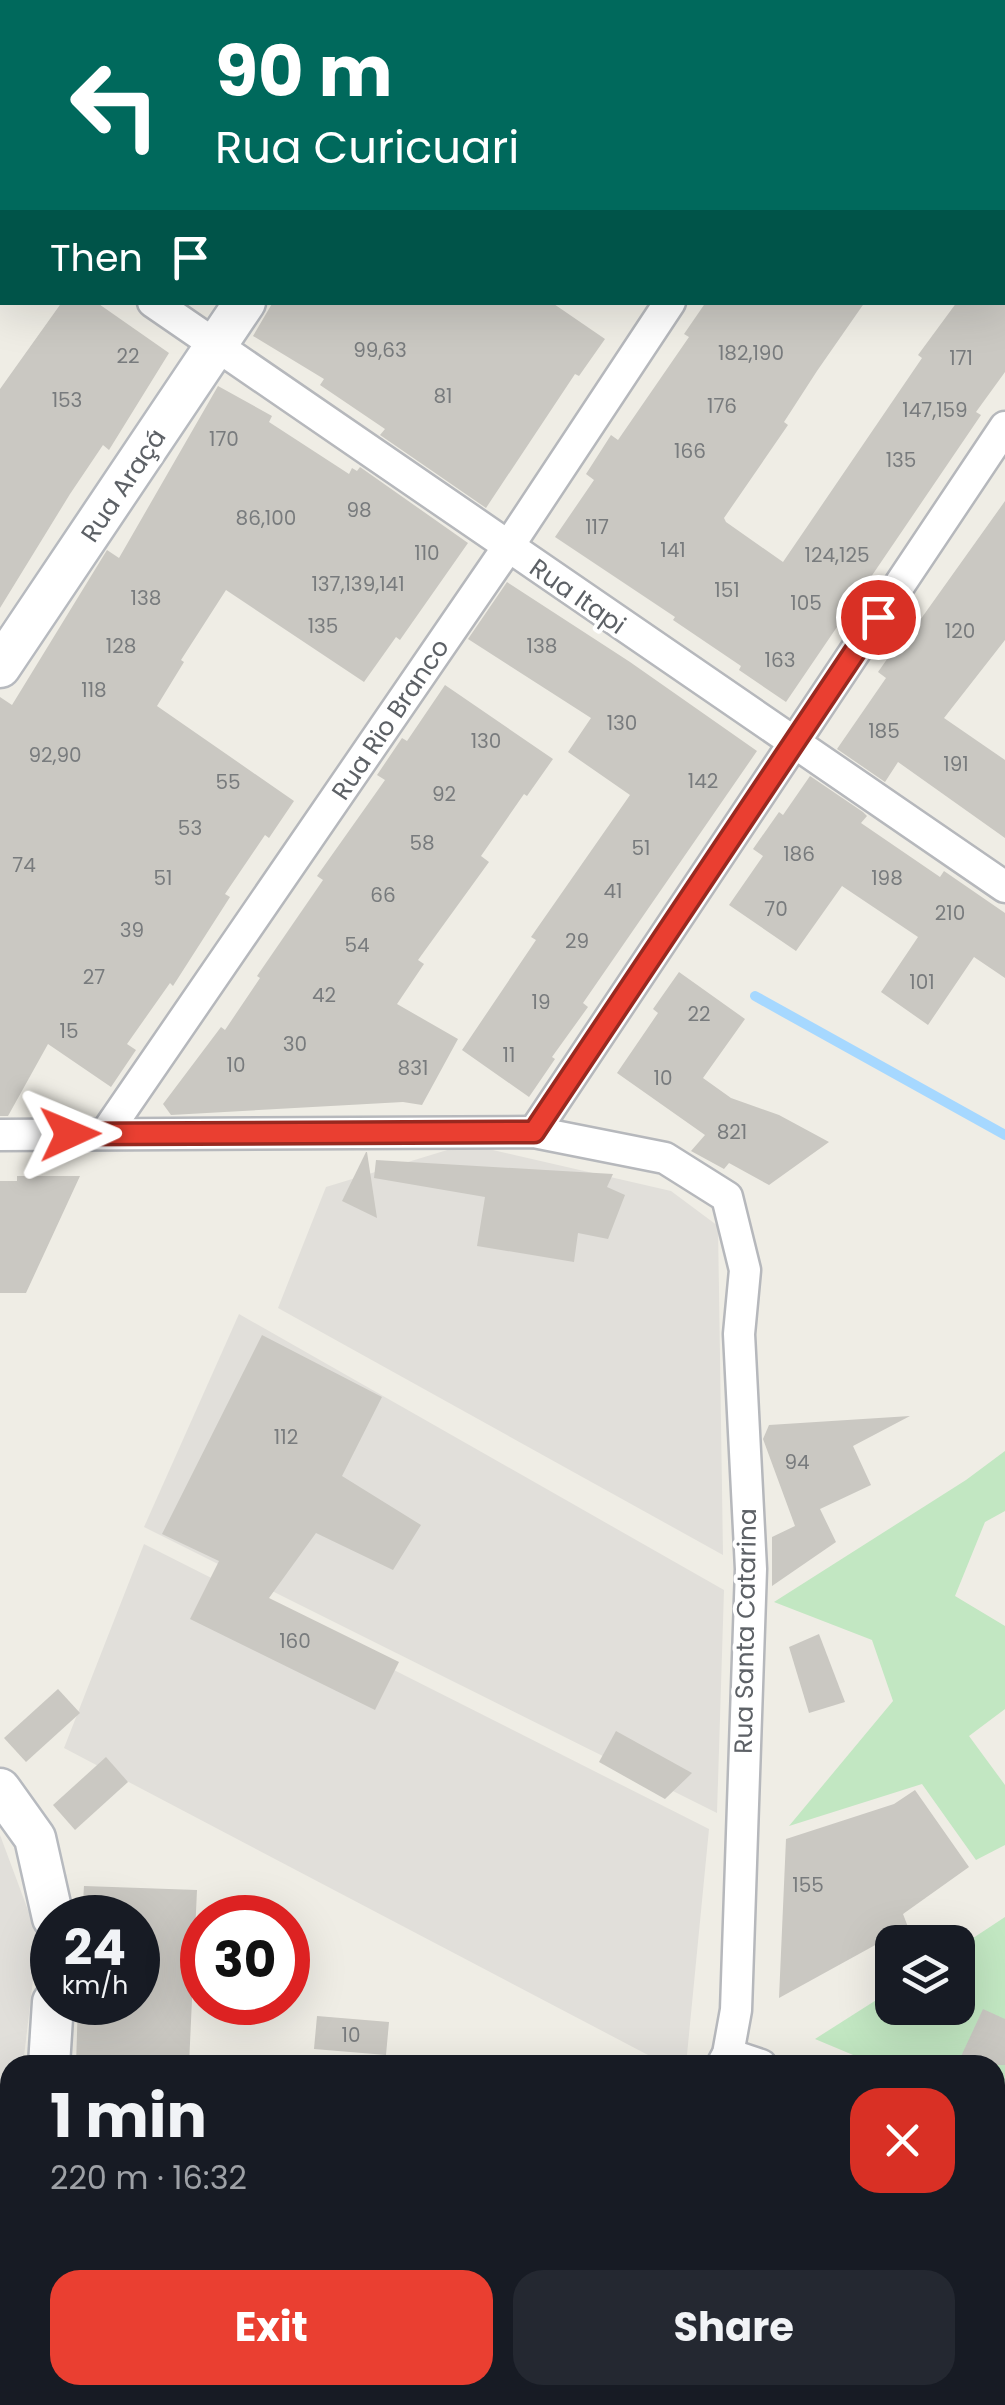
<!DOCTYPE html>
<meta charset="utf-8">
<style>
body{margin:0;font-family:Poppins,sans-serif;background:#242831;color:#f1f3f6;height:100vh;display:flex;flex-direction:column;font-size:38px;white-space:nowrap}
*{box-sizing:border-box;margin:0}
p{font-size:32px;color:#9ea1a6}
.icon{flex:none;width:55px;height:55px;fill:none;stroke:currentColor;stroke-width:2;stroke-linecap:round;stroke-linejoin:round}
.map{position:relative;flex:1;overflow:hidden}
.panel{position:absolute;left:0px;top:2055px;width:1005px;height:350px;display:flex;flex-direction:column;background:#171b24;border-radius:30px 30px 0 0;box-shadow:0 10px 40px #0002}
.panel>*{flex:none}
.hud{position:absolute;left:0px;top:0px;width:1005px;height:305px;box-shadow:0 10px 40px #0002;background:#00695c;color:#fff;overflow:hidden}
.controls{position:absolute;left:875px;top:1925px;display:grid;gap:20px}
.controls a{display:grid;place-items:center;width:100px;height:100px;border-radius:20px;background:#171b24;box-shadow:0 10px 40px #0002;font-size:50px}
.speed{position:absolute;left:30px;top:1895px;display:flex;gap:20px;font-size:50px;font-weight:700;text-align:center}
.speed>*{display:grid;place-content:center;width:130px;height:130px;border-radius:50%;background:#171b24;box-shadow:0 10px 40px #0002;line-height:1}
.speed small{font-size:25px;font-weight:400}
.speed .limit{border:15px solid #d22;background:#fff;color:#111}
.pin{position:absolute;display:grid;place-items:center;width:85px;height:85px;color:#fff;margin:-42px;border:5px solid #fff;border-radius:50%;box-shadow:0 2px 10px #0007}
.me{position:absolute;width:110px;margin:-55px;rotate:89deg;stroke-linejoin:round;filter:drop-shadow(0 0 8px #0008)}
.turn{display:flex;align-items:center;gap:35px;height:210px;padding:0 50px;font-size:45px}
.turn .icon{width:130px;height:130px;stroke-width:2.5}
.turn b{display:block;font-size:70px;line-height:85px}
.then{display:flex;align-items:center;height:95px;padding:0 50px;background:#0003;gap:20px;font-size:38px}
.round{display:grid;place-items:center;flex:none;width:105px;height:105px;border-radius:30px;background:#242831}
.head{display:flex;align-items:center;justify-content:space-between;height:170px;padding:0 50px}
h1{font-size:60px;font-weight:700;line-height:75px}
.cta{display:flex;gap:20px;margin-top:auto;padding:20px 50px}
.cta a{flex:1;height:115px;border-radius:30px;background:#ea3f31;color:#fff;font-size:40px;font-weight:700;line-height:115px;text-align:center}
.cta a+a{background:#242831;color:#f1f3f6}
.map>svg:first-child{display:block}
.industrial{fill:#e1dfda}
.green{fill:#c2e7c2}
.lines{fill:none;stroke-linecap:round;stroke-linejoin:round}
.stream{stroke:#a6d8ff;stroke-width:10}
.building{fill:#cac8c2}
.street-casing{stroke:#b6b8bc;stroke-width:35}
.secondary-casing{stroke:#b7babf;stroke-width:45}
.street{stroke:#fff;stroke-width:30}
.secondary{stroke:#fff;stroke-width:40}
.route-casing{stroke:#982920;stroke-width:25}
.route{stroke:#ea3f31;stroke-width:18}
.labels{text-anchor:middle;stroke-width:8;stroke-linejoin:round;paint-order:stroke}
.number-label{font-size:20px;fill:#787b7d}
.street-label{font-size:25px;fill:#5d6166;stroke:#fff}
</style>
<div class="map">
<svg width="1005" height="2405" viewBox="0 0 1005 2405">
<rect width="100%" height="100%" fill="#efede5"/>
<g class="industrial">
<path d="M467 1144 671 1191 718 1226 723 1555 278 1308 326 1187Z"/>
<path d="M239 1314 724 1590 717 1813 144 1527Z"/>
<path d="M144 1544 709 1829 686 2065H667L64 1748Z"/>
<path d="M0 1835 38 1937 23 2065H10V2100L0 2117Z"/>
</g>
<g class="green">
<path d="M1005 1451V1511L985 1522 955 1596 1005 1626V1709L969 1736 1005 1785V1845L976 1860 922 1784 789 1826 893 1701 872 1640 774 1602 966 1480Z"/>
<path d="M1005 1917V2118L995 2114V2065H877L815 2039 892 1990V2008H958V1948Z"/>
</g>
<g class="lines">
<path class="stream" d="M755 996 1005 1135"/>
</g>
<g class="building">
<path d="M62 302H96L169 353 109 450 103 445 70 494 0 608V389Z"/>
<path d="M273 302H551L605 339 579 376 575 374 486 508 380 435 385 429 320 385 324 379 253 336Z"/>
<path d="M706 302H865L817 371 784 422 788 425 724 518 726 522 783 562 922 358 918 355 957 302H1005V372L976 412 981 415 786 702 739 670 741 666 673 620 675 617 555 537 594 480 586 474 611 435 618 440 689 337 684 334Z"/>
<path d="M218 386 272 416 269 422 349 474 352 468 357 471 360 467 468 543 400 640 396 637 364 682 226 590 181 660 184 662 157 706 294 801 269 838 265 835 225 894 230 897 173 986 170 983 127 1044 136 1050 111 1087 48 1044 8 1116H0V697L12 705 107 550 119 558Z"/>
<path d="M1005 501V640L944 718 1005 760V838L898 762 885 782 837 749 886 678 878 672 904 635 908 637Z"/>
<path d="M507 582 630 662 757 751 583 1003 588 1007 552 1057 555 1059 529 1097 462 1050 536 940 531 937 630 795 568 752 591 718 468 639Z"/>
<path d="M445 685 553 759 527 796 524 794 481 856 489 862 418 960 424 964 397 1004 458 1039 422 1105 403 1102 171 1115 163 1104 221 1027 225 1030 260 978 257 976 323 880 317 876 385 780 377 775 402 738 407 741Z"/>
<path d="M810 776 863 812 867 816 861 823 940 877 944 871 1005 913V978L974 957 928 1025 881 992 918 937 842 886 796 951 729 905 763 856 753 849 779 812 783 815Z"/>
<path d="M679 972 745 1019 703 1078 731 1098 779 1115 829 1142 769 1185 729 1163 724 1169 691 1151 705 1135 617 1073 658 1013 653 1009Z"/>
<path d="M366 1152H367L377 1218 342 1201Z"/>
<path d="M376 1160 613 1174 607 1187 625 1195 608 1239 578 1233 574 1262 477 1246 485 1197 374 1178Z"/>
<path d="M17 1176H80L26 1293H0V1181H17Z"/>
<path d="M262 1335 382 1397 342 1476 421 1525 393 1570 316 1533 269 1598 399 1662 375 1710 190 1619 219 1561 162 1534Z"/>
<path d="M910 1416 853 1446 871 1485 820 1509 836 1542 772 1586V1537L795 1526 763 1439 769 1425Z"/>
<path d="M819 1634 845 1702 809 1713 789 1647Z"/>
<path d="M58 1689 80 1713 26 1762 4 1738Z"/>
<path d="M616 1731 692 1773 665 1799 599 1762Z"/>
<path d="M106 1757 128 1782 75 1830 53 1805Z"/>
<path d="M915 1790 969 1867 903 1914 908 1927 779 1998 786 1839 894 1804Z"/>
<path d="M84 1886 197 1890 189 2065H76L78 2002H138V1918H82Z"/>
<path d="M983 2009 1005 2019V2065H957Z"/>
<path d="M317 2016 389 2022 386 2055 314 2049Z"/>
</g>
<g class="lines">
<g class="street-casing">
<g id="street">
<path d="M869 2 871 0"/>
<path d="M0 198 2 200"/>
<path d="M153 302 1005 887"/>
<path d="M534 1132 1005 427"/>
<path d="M106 1133 508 547 670 302"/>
<path d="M0 1135 534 1132 665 1158 727 1197 745 1270 739 1334 751 1569 736 2010 728 2054 722 2065"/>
<path d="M728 2054 761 2065"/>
<path d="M995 2142 1005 2145"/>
<path d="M557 2405 562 2395"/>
</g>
</g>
<g class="secondary-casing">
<g id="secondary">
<path d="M22 2 23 0"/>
<path d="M445 2 446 0"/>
<path d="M0 35 2 31"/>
<path d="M0 667 245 302"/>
<path d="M0 1789 35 1838 53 1918"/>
<path d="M49 2065 53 2002"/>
<path d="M0 2168 10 2150"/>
</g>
</g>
<use href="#street" class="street"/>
<use href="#secondary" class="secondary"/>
</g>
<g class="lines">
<g class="route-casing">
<path id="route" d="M70 1134 534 1132 878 617"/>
</g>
<use href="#route" class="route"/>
</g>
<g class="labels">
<g class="number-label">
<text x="380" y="357">99,63</text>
<text x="751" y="360">182,190</text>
<text x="128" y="363">22</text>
<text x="961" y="365">171</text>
<text x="443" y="403">81</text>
<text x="67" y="407">153</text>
<text x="722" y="413">176</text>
<text x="935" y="417">147,159</text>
<text x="224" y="446">170</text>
<text x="690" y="458">166</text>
<text x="901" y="467">135</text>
<text x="359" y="517">98</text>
<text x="266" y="525">86,100</text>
<text x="597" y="534">117</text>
<text x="673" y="557">141</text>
<text x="427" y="560">110</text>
<text x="837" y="562">124,125</text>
<text x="358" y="591">137,139,141</text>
<text x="727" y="597">151</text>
<text x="146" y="605">138</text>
<text x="806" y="610">105</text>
<text x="323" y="633">135</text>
<text x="960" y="638">120</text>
<text x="121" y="653">128</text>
<text x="542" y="653">138</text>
<text x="780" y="667">163</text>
<text x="94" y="697">118</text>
<text x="622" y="730">130</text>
<text x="884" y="738">185</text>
<text x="486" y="748">130</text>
<text x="55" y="762">92,90</text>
<text x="956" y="771">191</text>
<text x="703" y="788">142</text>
<text x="228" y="789">55</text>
<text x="444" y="801">92</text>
<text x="190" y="835">53</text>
<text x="422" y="850">58</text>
<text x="641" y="855">51</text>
<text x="799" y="861">186</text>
<text x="24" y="872">74</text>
<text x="163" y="885">51</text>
<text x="887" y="885">198</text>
<text x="613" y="898">41</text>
<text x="383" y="902">66</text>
<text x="776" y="916">70</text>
<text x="950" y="920">210</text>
<text x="132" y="937">39</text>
<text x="577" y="948">29</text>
<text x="357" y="952">54</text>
<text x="94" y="984">27</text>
<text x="922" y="989">101</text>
<text x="324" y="1002">42</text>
<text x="541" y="1009">19</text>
<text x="699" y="1021">22</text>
<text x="69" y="1038">15</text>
<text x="295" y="1051">30</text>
<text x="509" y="1062">11</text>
<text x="236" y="1072">10</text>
<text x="413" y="1075">831</text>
<text x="663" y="1085">10</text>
<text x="732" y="1139">821</text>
<text x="286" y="1444">112</text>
<text x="797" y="1469">94</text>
<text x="295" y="1648">160</text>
<text x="808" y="1892">155</text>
<text x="351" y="2042">10</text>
</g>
<g class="street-label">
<text transform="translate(123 485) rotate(-56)" y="9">Rua Araçá</text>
<text transform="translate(578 596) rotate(35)" y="9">Rua Itapi</text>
<text transform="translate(390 719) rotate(-56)" y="9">Rua Rio Branco</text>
<text transform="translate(745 1631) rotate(-89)" y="9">Rua Santa Catarina</text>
</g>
</g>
</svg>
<div class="controls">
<a><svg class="icon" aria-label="layers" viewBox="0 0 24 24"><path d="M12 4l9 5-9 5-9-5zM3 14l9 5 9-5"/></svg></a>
</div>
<div class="speed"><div>24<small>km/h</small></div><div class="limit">30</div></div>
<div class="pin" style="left:878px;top:617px;background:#d93025"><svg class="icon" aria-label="arrive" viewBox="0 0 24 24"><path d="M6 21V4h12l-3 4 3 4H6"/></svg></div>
<svg class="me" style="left:70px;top:1134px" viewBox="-20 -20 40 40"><path d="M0-17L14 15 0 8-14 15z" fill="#ea3f31" stroke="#fff" stroke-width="4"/></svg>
<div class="hud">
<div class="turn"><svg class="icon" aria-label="left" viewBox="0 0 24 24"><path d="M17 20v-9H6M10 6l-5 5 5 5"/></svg><div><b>90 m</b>Rua Curicuari</div></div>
<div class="then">Then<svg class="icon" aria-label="arrive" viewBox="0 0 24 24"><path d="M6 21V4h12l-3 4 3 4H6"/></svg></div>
</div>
<section class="panel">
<div class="head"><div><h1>1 min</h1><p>220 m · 16:32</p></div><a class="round" style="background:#d93025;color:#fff"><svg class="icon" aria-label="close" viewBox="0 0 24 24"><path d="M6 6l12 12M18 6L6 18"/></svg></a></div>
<div class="cta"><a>Exit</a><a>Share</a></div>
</section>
</div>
